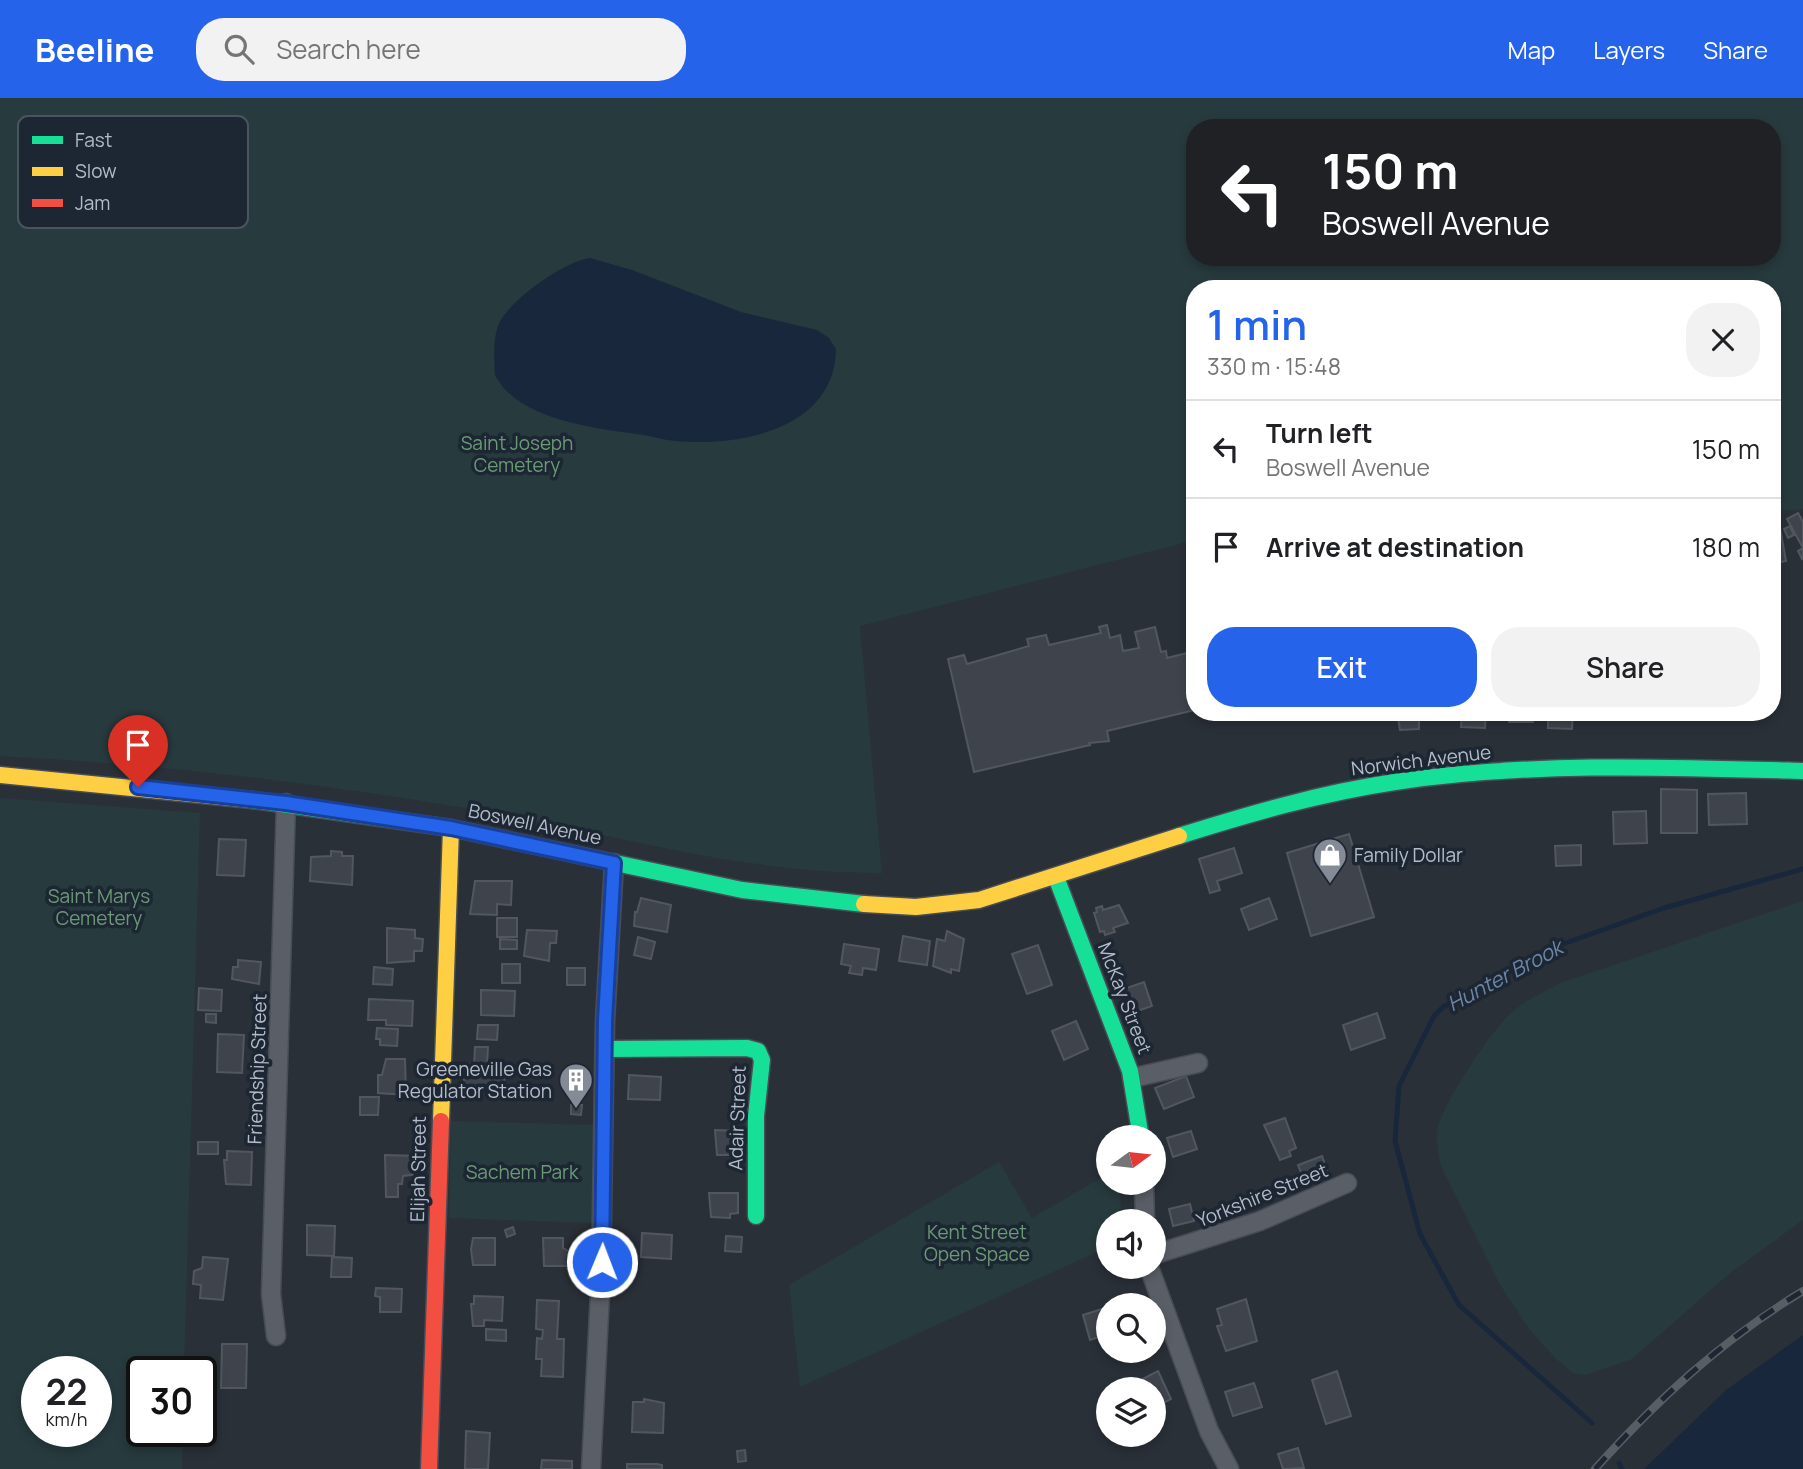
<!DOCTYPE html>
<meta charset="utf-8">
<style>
body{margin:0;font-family:Manrope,sans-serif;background:#f2f2f2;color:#202124;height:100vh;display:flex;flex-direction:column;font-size:26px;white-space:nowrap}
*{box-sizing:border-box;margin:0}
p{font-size:23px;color:#757577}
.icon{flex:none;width:38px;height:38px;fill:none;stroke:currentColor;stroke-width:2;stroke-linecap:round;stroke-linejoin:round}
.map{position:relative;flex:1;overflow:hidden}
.panel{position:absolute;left:1186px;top:182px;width:595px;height:441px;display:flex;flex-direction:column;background:#fff;border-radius:28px;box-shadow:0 4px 10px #0003}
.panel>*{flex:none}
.top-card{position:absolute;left:1186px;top:21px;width:595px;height:147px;border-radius:28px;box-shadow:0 4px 10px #0003;background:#202124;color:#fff;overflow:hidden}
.needle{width:46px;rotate:75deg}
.tools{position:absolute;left:1096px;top:1027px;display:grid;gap:14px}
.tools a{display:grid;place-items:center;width:70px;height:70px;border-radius:50%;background:#fff;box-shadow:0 4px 10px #0003;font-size:35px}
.speed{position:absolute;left:21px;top:1258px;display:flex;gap:14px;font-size:35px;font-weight:700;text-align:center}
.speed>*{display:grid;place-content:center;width:91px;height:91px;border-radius:50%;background:#fff;box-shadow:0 4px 10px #0003;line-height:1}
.speed small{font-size:18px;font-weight:400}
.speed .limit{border:4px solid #111;border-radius:10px;background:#fff;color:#111}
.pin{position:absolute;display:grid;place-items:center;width:60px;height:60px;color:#fff;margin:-72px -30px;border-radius:50% 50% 50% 0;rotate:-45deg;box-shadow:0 0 7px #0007}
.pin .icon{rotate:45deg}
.me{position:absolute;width:77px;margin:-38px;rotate:1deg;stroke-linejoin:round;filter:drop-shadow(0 0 5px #0008)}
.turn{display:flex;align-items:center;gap:24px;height:147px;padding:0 21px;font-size:32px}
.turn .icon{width:91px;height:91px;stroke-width:2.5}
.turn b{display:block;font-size:49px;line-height:60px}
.round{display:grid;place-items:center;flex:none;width:74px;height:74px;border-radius:28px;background:#f2f2f2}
.summary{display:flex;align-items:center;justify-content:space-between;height:119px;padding:0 21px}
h1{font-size:42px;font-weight:600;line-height:52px;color:#2563eb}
.cta{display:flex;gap:14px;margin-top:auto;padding:14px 21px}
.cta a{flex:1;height:80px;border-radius:28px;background:#2563eb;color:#fff;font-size:28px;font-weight:600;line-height:80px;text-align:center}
.cta a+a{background:#f2f2f2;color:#202124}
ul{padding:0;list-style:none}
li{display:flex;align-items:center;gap:21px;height:98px;padding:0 21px;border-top:2px solid #e0e0e0}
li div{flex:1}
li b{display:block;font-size:26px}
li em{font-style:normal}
header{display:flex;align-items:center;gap:42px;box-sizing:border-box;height:98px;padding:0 35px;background:#2563eb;color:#fff}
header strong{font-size:33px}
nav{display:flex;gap:38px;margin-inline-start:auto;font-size:24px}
.search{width:490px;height:63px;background:#f2f2f2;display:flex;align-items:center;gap:18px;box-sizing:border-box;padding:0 24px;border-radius:28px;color:#757577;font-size:26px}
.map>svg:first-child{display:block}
.green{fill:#273a3e;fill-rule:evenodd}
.water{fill:#19273c}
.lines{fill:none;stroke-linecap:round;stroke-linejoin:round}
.stream{stroke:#19273c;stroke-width:5}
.building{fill:#3f444c;stroke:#52575f;stroke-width:2}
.street-casing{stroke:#484c55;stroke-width:21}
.fast-casing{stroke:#484c55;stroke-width:19}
.slow-casing{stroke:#484c55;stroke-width:19}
.jam-casing{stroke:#484c55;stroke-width:19}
.street{stroke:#5a5e66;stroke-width:18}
.fast{stroke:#16e098;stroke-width:16}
.slow{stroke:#ffcf43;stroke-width:16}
.jam{stroke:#f24e42;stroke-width:16}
.rail-casing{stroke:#595d64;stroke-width:8}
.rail{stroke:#1d2633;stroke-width:5;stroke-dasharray:16;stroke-linecap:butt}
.route-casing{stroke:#184099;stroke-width:18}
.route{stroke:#2563eb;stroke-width:12}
.labels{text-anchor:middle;stroke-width:7;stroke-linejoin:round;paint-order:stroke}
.park-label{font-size:19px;fill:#6b9a76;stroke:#1d2633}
.street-label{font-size:19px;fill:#b4bcc9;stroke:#1d2633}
.poi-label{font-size:19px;fill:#b4bcc9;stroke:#1d2633;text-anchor:start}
.water-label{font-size:21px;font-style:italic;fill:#6d86a8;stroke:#1d2633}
.key{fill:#1d2633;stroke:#4a5360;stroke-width:2}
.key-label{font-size:19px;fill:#b4bcc9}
</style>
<header>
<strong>Beeline</strong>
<div class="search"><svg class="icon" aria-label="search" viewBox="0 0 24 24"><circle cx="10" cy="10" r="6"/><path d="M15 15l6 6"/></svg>Search here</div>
<nav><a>Map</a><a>Layers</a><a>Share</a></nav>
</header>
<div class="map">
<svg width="1803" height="1371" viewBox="0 0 1803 1371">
<rect width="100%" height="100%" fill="#2a3038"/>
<g class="green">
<path d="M0 0H1803V411L1773 414V191H1195V442L860 528 882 775C746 776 627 739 495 715 331 686 166 667 0 658ZM1195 30H1773V159H1195Z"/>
<path d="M0 700 200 715 184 1274H142V1334H183L182 1371H0ZM96 1274V1334H37V1274Z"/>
<path d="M1803 803V1122L1730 1175 1632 1261 1585 1277 1573 1275 1556 1261 1529 1231 1499 1185 1441 1068C1438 1054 1435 1039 1439 1025 1448 999 1490 934 1511 915 1525 902 1545 893 1563 884Z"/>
<path d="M451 1023 595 1027 592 1125 449 1120Z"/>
<path d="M999 1064 1032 1120 1108 1076V1085H1120L1121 1123 1108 1124V1149L800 1289 789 1187Z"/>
</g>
<g class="water">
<path d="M590 160 632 172 741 214 817 232 829 240 836 251C835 331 740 349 675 343 665 342 654 339 644 337 599 331 518 323 495 277 494 263 493 241 498 228 507 203 565 163 590 160Z"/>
<path d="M1803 1237V1371H1644L1726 1292Z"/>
</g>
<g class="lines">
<g class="stream">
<path d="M1592 1325 1459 1207 1420 1136 1395 1043 1399 988 1434 918 1443 909 1560 847 1664 810 1803 771"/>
<path d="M1619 1365 1622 1371"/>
</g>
</g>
<g class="building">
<path d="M1798 415 1803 424V460L1802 461 1798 453 1803 450 1787 421Z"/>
<path d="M1779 424 1786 463 1776 465 1773 425Z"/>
<path d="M1790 428 1794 437 1788 440 1784 431Z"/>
<path d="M1107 527 1110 540 1120 537 1123 553 1139 550 1135 534 1155 529 1161 554 1166 553 1167 560 1187 555 1192 578 1195 577V612L1107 633 1109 643 1089 645 1090 647 974 674 948 561 964 557 967 566 1029 548 1027 541 1046 537 1049 547 1101 535 1099 529Z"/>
<path d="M1397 614H1419V631L1400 632Z"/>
<path d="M1462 614H1486L1485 630 1461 629Z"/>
<path d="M1496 614H1532L1533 624H1509V618H1496Z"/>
<path d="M1548 614H1573L1572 631 1548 630Z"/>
<path d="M1661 691 1697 692V735H1661Z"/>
<path d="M1746 695 1747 726 1709 727 1708 696Z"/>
<path d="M1646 713 1647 745 1614 746 1613 714Z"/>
<path d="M1349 736 1374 819 1311 838 1287 755Z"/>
<path d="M219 741 246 742 244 778 217 777Z"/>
<path d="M1581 747V767L1556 768 1555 748Z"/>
<path d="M1234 750 1242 775 1217 783 1220 792 1210 795 1199 761Z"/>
<path d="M331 753 342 754V758H353L352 787 310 783 311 759 331 758Z"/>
<path d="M475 783H512L511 807 497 806V817L470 816Z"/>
<path d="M641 800 671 807 667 834 634 828 635 814H637Z"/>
<path d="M1269 800 1277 821 1249 832 1241 811Z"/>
<path d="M1119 807 1128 825 1113 830 1115 834 1105 837 1104 833 1100 834 1094 815 1097 814 1096 810 1102 808 1103 812Z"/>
<rect x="497" y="820" width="20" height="19"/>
<path d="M387 830 415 832V840L423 841 422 853H414V863L387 865Z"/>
<path d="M527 832 557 833 556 845H550L549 863 524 858Z"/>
<path d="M947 833 964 841 959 873 951 871V875L933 868 937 841 945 843Z"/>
<path d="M903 838 930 843 927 867 899 863Z"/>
<path d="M638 839 655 844 651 861 634 857Z"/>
<path d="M500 841 517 842V851H500Z"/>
<path d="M844 846 879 851 876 872 863 870 862 877 849 875 851 868 841 866Z"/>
<path d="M1038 847 1052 887 1027 896 1012 856Z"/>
<path d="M238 862 261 864 259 886 232 881 233 869H238Z"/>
<rect x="502" y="866" width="18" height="19"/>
<path d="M374 869 393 871 392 887 373 886Z"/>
<rect x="567" y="870" width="18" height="17"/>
<path d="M1144 884 1152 908 1132 915 1124 891Z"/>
<path d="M199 890 222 892 221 913 198 912Z"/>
<path d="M481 892 515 893 514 918 481 917Z"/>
<path d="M369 901 413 903 412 928 386 927V922H368Z"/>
<path d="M1377 915 1385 940 1351 952 1343 927Z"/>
<path d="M206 916H216V925L206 924Z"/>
<path d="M1076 923 1088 951 1064 962 1052 933Z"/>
<path d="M478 927H498L497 942 477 941Z"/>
<path d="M377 930 398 931 397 948 380 947V941H376Z"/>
<path d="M218 936 244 937 242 975 217 974Z"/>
<path d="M475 949H488L487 967 505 969 504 989 464 987V972L470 973V966L474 967Z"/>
<path d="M386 961H405L406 997 378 995V977H382Z"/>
<path d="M629 977 661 979 660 1002 628 1001Z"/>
<path d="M1186 978 1194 999 1164 1011 1155 990Z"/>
<path d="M360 999H379L378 1017H360Z"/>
<path d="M571 1007H582L581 1017 571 1016Z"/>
<path d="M1285 1020 1296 1050 1289 1053 1291 1058 1280 1062 1264 1027Z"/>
<path d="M715 1032 739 1033V1057H717Z"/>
<path d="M1191 1033 1197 1051 1173 1059 1167 1040Z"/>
<rect x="198" y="1044" width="20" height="12"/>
<path d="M227 1053 252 1054 251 1087 226 1086 224 1062H227Z"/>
<path d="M385 1057 420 1058 419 1076 403 1078 402 1086H398V1099H386Z"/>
<path d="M1322 1058 1329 1078 1306 1087 1298 1067Z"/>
<path d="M709 1095H738V1115L730 1116V1120L711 1119Z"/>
<path d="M1190 1106 1194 1123 1173 1128 1169 1111Z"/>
<path d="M307 1127 335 1128 334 1158 307 1157Z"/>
<path d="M513 1129 515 1136 507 1139 505 1132Z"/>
<path d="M642 1135 672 1137 671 1161 641 1159Z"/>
<path d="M726 1138 742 1139 741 1154 725 1153Z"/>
<path d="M473 1140H495V1167H473L471 1151Z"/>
<path d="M543 1140H563V1150L570 1154 569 1168H544Z"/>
<path d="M203 1159 228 1161 223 1202 200 1200 201 1187 193 1186 194 1173 202 1170Z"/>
<path d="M332 1159 352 1160 351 1179H331Z"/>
<path d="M376 1190 402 1191 401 1214H380V1199L375 1198Z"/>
<path d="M474 1198 503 1199 502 1223 484 1222V1228H473L471 1206H474Z"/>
<path d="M1246 1201 1257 1243 1226 1253 1217 1228 1222 1227 1217 1211Z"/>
<path d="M537 1202 559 1203 557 1241H564L563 1279 541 1278 542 1261H536L537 1240 542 1241 543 1232 536 1231Z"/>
<path d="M1108 1209V1236L1090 1242 1083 1217Z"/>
<path d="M486 1231 506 1232V1243L486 1242Z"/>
<path d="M222 1246H247L246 1290H221Z"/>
<path d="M1158 1273 1171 1301 1153 1310V1292H1121Z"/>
<path d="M1337 1273 1351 1318 1326 1326 1312 1282Z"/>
<path d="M1254 1285 1262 1309 1233 1318 1225 1294Z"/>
<path d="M644 1301 664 1305 663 1335 632 1334 633 1304H644Z"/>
<path d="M466 1333 490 1335 488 1371H465Z"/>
<path d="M1298 1350 1304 1370 1283 1371 1278 1356Z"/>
<path d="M745 1352 746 1363 738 1364 737 1353Z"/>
<path d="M542 1362 572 1363V1371H541Z"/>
<path d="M627 1366H657L662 1367V1371H627Z"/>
</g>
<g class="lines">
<g class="street-casing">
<g id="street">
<path d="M1132 980 1198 965"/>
<path d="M1144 1085 1145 1124"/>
<path d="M1153 1157 1260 1123 1347 1085"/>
<path d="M1149 1169 1209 1333 1229 1371"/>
<path d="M276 1238 271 1196 286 705"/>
<path d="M591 1371 601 1176 605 923 614 765"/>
</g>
</g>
<g class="fast-casing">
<g id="fast">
<path d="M252 702 451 730 742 792 864 806"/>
<path d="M1179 738C1249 716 1321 695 1395 684 1529 664 1668 669 1803 673"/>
<path d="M1056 779 1130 973 1141 1040"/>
<path d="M605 951 747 950 758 953 762 962 756 1018V1118"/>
</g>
</g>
<g class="slow-casing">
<g id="slow">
<path d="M0 677 252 702"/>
<path d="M864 806 916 809 979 802 1179 738"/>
<path d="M441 1023 451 730"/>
</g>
</g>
<g class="jam-casing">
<path id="jam" d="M429 1371 441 1023"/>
</g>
<use href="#street" class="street"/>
<use href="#fast" class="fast"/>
<use href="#slow" class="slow"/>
<use href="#jam" class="jam"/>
<g class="rail-casing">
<path id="rail" d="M1595 1371C1657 1302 1723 1241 1803 1193"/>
</g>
<use href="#rail" class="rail"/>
</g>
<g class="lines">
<g class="route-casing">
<path id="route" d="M138 689 286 705 451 730 614 765 605 922 602 1164"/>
</g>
<use href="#route" class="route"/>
</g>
<defs>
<g id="shop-pin" transform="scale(1.75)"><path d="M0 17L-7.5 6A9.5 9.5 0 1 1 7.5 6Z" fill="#848b96" stroke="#1d2633"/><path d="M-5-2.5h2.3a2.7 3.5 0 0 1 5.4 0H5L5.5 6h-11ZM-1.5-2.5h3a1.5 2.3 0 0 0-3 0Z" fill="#fff"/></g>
<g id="building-pin" transform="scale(1.75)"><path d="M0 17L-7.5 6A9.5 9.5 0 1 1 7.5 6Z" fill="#848b96" stroke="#1d2633"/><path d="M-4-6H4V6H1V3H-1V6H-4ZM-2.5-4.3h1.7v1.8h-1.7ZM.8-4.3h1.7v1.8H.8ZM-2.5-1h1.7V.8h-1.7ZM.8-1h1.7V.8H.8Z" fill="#fff"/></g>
</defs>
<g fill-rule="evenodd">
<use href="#shop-pin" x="1330" y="757"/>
<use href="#building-pin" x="576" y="982"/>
</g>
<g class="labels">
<g class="park-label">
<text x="517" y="352">Saint Joseph<tspan x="517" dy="22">Cemetery</tspan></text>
<text x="99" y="805">Saint Marys<tspan x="99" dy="22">Cemetery</tspan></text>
<text x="522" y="1081">Sachem Park</text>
<text x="977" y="1141">Kent Street<tspan x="977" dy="22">Open Space</tspan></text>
</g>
<g class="street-label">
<text transform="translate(1421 662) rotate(-7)" y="7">Norwich Avenue</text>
<text transform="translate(535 726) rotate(12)" y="7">Boswell Avenue</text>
<text transform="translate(1125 900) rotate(69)" y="7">McKay Street</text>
<text transform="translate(257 971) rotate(-88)" y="7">Friendship Street</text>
<text transform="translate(737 1020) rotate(-88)" y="7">Adair Street</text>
<text transform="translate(418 1071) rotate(-89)" y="7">Elijah Street</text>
<text transform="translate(1262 1097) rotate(-22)" y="7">Yorkshire Street</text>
</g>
<g class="poi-label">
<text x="1354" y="764">Family Dollar</text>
<text x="552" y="978" text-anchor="end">Greeneville Gas<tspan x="552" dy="22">Regulator Station</tspan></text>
</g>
<g class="water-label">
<text transform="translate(1505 878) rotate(-28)" y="7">Hunter Brook</text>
</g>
</g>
<rect x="18" y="18" width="230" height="112" rx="10" class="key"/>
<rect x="32" y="38" width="31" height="8" fill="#16e098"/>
<rect x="32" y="69" width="31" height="9" fill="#ffcf43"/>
<rect x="32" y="101" width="31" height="8" fill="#f24e42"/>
<g class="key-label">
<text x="75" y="49">Fast</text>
<text x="75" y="80">Slow</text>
<text x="75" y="112">Jam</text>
</g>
</svg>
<div class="tools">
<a><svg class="needle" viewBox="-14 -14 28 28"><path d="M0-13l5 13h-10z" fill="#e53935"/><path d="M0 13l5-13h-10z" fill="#757577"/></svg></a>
<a><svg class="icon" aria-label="sound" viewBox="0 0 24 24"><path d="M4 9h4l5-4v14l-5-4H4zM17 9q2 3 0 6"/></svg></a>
<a><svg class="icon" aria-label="search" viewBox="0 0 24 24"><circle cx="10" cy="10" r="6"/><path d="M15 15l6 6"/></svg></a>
<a><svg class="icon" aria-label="layers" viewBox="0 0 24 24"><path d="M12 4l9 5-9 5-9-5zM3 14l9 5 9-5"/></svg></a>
</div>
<div class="speed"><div>22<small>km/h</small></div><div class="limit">30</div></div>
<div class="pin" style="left:138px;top:689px;background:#d93025"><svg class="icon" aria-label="arrive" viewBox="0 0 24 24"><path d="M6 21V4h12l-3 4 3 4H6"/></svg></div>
<svg class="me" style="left:602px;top:1164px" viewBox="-20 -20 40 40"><circle r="17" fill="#2563eb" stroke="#fff" stroke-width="3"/><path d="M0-11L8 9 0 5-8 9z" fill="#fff"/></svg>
<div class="top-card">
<div class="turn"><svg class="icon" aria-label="left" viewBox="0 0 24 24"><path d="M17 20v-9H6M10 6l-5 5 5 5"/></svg><div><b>150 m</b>Boswell Avenue</div></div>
</div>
<section class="panel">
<div class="summary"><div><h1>1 min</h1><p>330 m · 15:48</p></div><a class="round"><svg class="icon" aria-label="close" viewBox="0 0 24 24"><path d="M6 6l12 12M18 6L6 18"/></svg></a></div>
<ul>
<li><svg class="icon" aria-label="left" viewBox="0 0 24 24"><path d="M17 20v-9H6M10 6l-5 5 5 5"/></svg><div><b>Turn left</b><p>Boswell Avenue</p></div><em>150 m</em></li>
<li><svg class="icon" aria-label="arrive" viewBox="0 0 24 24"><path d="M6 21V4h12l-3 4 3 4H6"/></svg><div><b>Arrive at destination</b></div><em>180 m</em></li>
</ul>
<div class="cta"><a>Exit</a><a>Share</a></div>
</section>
</div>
